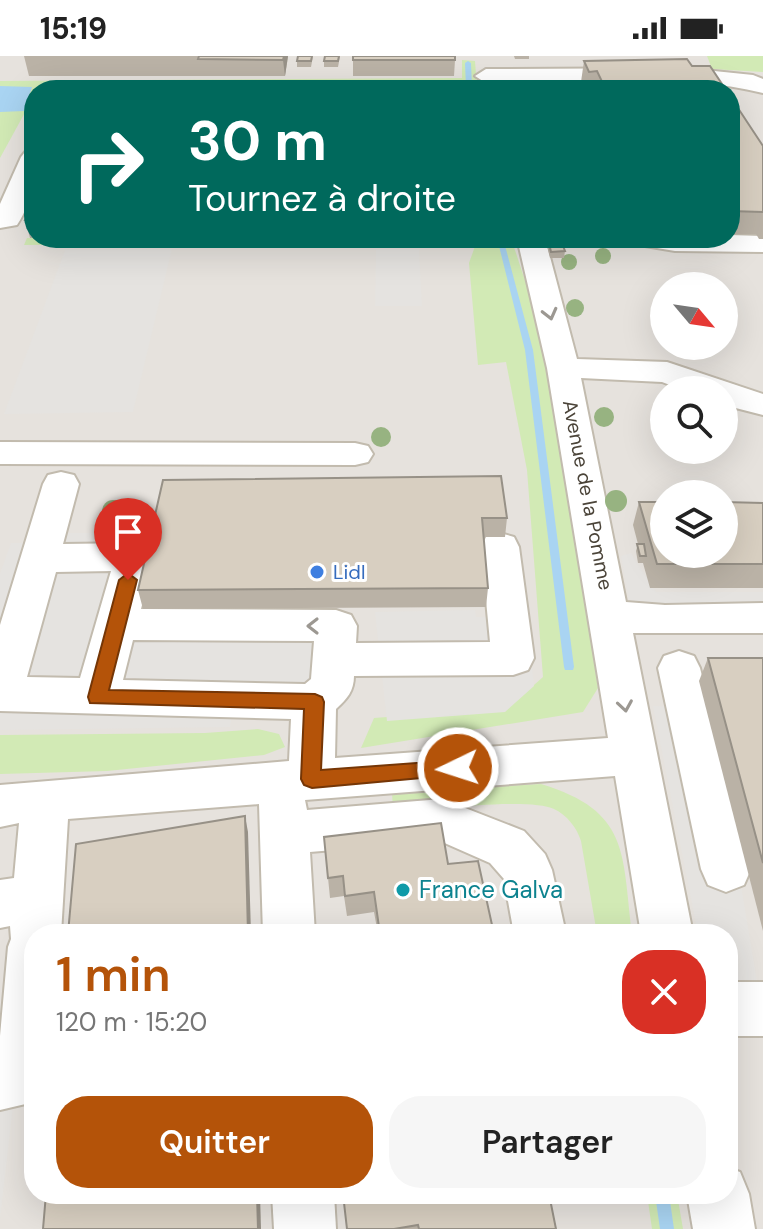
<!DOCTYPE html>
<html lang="fr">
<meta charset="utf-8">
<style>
body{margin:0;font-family:"DM Sans",sans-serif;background:#f6f6f6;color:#222;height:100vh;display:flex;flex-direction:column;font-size:30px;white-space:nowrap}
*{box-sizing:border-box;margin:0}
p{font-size:26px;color:#767676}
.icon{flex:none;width:44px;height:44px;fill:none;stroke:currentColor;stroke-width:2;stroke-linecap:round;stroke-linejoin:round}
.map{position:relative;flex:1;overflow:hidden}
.side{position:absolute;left:24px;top:868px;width:714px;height:280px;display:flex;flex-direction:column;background:#fff;border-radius:32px;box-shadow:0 8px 32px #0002}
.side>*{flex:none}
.guide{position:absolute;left:24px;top:24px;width:716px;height:168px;border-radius:32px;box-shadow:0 8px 32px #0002;background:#00695c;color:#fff;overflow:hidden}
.needle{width:52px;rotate:119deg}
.buttons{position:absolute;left:650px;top:216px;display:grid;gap:16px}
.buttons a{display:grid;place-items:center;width:88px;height:88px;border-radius:50%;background:#fff;box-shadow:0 8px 32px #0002;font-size:40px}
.pin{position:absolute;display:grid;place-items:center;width:68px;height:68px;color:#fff;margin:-82px -34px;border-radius:50% 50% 50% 0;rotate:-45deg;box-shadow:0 0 8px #0007}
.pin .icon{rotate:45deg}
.me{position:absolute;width:88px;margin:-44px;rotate:266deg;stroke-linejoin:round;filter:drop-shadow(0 0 6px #0008)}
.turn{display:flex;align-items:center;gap:28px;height:168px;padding:0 32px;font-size:36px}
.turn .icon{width:104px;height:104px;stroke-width:2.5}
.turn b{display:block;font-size:56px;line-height:68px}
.round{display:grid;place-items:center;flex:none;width:84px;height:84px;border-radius:32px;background:#f6f6f6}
.head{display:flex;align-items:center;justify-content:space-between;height:136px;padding:0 32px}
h1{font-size:48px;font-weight:600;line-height:60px;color:#b45309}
.primary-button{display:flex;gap:16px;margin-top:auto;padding:16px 32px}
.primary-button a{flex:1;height:92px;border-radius:32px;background:#b45309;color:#fff;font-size:32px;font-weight:600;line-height:92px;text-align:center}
.primary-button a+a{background:#f6f6f6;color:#222}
.status{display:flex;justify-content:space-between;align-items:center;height:56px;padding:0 40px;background:#fff;direction:ltr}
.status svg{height:22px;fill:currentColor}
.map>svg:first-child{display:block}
.industrial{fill:#e6e2dd;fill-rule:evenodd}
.green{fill:#d2eab5}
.parking{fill:#e5e3e0}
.water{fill:#a9d4f2}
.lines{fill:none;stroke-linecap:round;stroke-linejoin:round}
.stream{fill:#a9d4f2;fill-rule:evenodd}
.minor-casing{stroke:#c2bbae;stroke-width:4}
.minor{fill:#fff;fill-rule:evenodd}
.tree{fill:#97b381}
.wall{fill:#bab2a6}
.shaded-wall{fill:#979187}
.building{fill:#d8cfc1;stroke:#979187;stroke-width:2}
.oneway{stroke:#9c9892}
.route{fill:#b45309;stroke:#753606;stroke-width:2}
.shop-dot{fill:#3f7fe0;stroke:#fff;stroke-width:3}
.culture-dot{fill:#0f9aa8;stroke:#fff;stroke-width:3}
.labels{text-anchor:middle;stroke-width:6;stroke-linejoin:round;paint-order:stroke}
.street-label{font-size:20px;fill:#4b4439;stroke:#fff}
.shop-label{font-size:20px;fill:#366cbe;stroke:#fff;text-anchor:start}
.near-culture-label{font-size:24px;fill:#0d838f;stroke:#fff;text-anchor:start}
</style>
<div class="status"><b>15:19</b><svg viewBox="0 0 49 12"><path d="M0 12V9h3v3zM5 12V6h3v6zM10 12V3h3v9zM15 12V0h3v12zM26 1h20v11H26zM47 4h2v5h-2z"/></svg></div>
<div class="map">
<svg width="763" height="1173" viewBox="0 0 763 1173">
<rect width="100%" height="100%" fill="#f6f3ec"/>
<path class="industrial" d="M0 0H763V1173H0ZM34 34H730V182H34ZM664 230H724V290H664ZM664 334H724V394H664ZM664 438H724V498H664ZM34 878H728V1138H34Z"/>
<g class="green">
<path d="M707 0H763V16L712 13Z"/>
<path d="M462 4 475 5 477 33 38 32 34 34V40L0 102V25L462 22Z"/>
<path d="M27 182H207L189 188 24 189Z"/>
<path d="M478 182H511L544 282 598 632 583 656 361 692 374 662 508 652 543 621 527 414 506 306 478 309 469 207Z"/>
<path d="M258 673 279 678 285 691 264 699 107 715 0 718V679L205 677Z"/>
<path d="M541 728C630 755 622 797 632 878H597L581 785C577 772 567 759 554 753 530 741 424 754 393 756L392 736Z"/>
<path d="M647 1138H677L683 1173H652Z"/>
</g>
<g class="parking">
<path d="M172 193 133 356 4 358 65 194Z"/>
<path d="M376 193H419L422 250H375Z"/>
<path d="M31 477H153L137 586 321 583 317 629 233 652 230 671 0 674V518L11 487H26Z"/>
<path d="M631 497 656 536H763V577L634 573 621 500Z"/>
<path d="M475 554 476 561 526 562 534 630 505 656 387 665 375 556Z"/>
<path d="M653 650 676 651 740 824 758 932 728 930V878H698Z"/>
<path d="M23 965 0 1163V968Z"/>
</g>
<path class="water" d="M0 30 32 31 24 55 0 56Z"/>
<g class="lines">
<g class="stream">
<path d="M468 5 471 7 472 31 469 33 466 31 465 7Z"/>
<path d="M497 182H503L533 294 574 611 573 614H565L564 611 525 294Z"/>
<path d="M655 1138H669L674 1173H660Z"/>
</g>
<g class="minor-casing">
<g id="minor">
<path d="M685 12 753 19 763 23V37C679 16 574 26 486 27L475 20 486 13Z"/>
<path d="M34 93C34 121 33 145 17 169L0 172V148L21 101 25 96Z"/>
<path d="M730 179 763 180V196L675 195 633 188 629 182H730Z"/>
<path d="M517 182H545L577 303 667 306 763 338V359L724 349V334H683L662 326 581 322 626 546 665 549 763 547V577H633L693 878H641L615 720 305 744 307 754 442 743 524 775 545 798 552 814 566 878H514L504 823 490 807 440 785 310 796 315 878H263L259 748 68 763 61 878H34V1046L0 1054V980L8 891 11 883 10 870 0 872V824L14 822 19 767 0 771V729L289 705 291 663 0 655V569L43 428 48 419 61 416 74 419 79 428 63 488 134 487 148 491 154 501 141 553 336 554 351 559 357 570 356 587 490 586 481 491 486 481 500 477 514 481 519 491 534 602 528 614 513 619 354 620C354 635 347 643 336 653L335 702 608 682 547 312ZM111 515 80 622 27 621 56 516ZM133 584 314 585 311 623 305 628 123 624Z"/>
<path d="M0 386 355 387 368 390 373 398 368 406 355 409 0 408Z"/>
<path d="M679 595 694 600 700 612 751 813 744 829 726 836 708 829 701 813 658 612 664 600Z"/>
<rect x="728" y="926" width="35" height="54"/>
<path d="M728 1112 740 1116 749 1138 755 1173H693L687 1138H728Z"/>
<path d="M272 1138H334L336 1173H274Z"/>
</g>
</g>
<use href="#minor" class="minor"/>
</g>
<g class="tree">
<circle cx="603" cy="200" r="8"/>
<circle cx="569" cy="206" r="8"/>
<circle cx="575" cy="252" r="9"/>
<circle cx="604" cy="361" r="10"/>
<circle cx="381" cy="381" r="10"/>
<circle cx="616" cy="445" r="11"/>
<circle cx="113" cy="455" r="11"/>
</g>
<g class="wall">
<path d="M24 0H288L285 20H29Z"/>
<path d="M313 0 311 11H297V5Z"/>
<path d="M340 0 338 11H324V5Z"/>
<path d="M353 0 455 4 454 20H353Z"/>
<path d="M514 0H529V3H515Z"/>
<path d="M584 5 692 10 726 34H585L581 26Z"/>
<path d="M730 40 763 90V183H759L756 178H730Z"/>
<path d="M34 143V182H83H30L25 164Z"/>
<path d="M548 183 565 195 564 202H550L547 190Z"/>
<path d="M163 424 507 462 505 481H483L488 532 486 551 143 553 138 534Z"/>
<path d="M639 446 763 447V532H650L643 507H638L636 495 638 488 633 469Z"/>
<path d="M708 602H763V875L699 625Z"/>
<path d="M324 781 448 808 494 878H378L374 856 347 860 344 840 330 842Z"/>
<path d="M343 1138H565L549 1141 556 1173H347Z"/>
</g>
<g class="shaded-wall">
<path d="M284 0H288L285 20 283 4Z"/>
<path d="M245 760 248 776 251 878H248Z"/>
<path d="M257 1138H260L261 1173H258Z"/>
</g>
<g class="building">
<path d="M199 0H284L283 4 198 3Z"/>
<path d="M298 0H312L311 5H297Z"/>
<path d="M325 0H339L338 5H324Z"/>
<rect x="353" y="0" width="102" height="4"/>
<path d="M687 3 692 10H710L726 34H606L597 15 589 16 584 5Z"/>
<rect x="347" y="32" width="102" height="2"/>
<path d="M211 33V34H133Z"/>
<path d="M730 40 763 90V156L730 155Z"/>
<path d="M34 143V164H25Z"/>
<path d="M560 182 565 195 551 196 548 183Z"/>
<path d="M501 420 507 462H482L488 532 138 534 163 424Z"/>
<path d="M639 446H664V498H724V446L763 447V508H657Z"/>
<path d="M637 488H644L646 500H640Z"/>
<path d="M708 602H763V807Z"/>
<path d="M245 760 248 878H68L76 788Z"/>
<path d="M441 767 448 808 478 805 494 878H380L374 836 345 840 343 820 328 822 324 781Z"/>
<path d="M46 1138H257L258 1173H43Z"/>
<path d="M343 1138H549L556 1173H419L418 1169 394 1173H347Z"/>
</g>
<defs><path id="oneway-chevron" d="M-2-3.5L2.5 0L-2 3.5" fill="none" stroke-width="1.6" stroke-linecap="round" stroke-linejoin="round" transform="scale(2)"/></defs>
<g class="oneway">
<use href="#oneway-chevron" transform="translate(550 258) rotate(76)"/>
<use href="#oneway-chevron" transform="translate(313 570) rotate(-180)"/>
<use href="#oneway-chevron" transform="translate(625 650) rotate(81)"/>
</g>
<path class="route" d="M128 517 137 524 109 634 315 638 322 641 324 646 321 714 458 704 465 706 468 712 465 718 312 732 304 729 301 723 304 653 90 647 88 641 119 524Z"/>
<circle class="shop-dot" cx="317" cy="516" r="8"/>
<circle class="culture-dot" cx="403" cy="834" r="8"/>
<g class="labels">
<g class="street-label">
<text transform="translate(588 439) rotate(79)" y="7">Avenue de la Pomme</text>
</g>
<g class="shop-label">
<text x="333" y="523">Lidl</text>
</g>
<g class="near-culture-label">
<text x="419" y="842">France Galva</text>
</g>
</g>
</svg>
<div class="buttons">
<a><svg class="needle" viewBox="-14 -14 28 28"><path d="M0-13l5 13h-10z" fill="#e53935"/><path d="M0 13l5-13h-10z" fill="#767676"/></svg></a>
<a><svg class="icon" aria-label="search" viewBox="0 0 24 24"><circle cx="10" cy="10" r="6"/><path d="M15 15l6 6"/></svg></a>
<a><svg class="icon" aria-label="layers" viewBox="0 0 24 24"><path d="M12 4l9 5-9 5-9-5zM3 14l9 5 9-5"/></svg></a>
</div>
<div class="pin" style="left:128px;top:524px;background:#d93025"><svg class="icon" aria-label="arrive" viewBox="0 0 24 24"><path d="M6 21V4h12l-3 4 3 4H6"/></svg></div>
<svg class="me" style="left:458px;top:712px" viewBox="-20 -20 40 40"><circle r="17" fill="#b45309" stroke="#fff" stroke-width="3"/><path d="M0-11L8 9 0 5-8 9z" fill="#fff"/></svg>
<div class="guide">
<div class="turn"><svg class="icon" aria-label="right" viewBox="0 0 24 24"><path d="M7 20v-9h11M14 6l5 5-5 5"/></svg><div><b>30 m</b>Tournez à droite</div></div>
</div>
<section class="side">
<div class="head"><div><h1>1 min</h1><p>120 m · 15:20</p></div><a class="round" style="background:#d93025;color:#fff"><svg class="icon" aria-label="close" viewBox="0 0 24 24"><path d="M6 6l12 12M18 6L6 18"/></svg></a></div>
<div class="primary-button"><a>Quitter</a><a>Partager</a></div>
</section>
</div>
